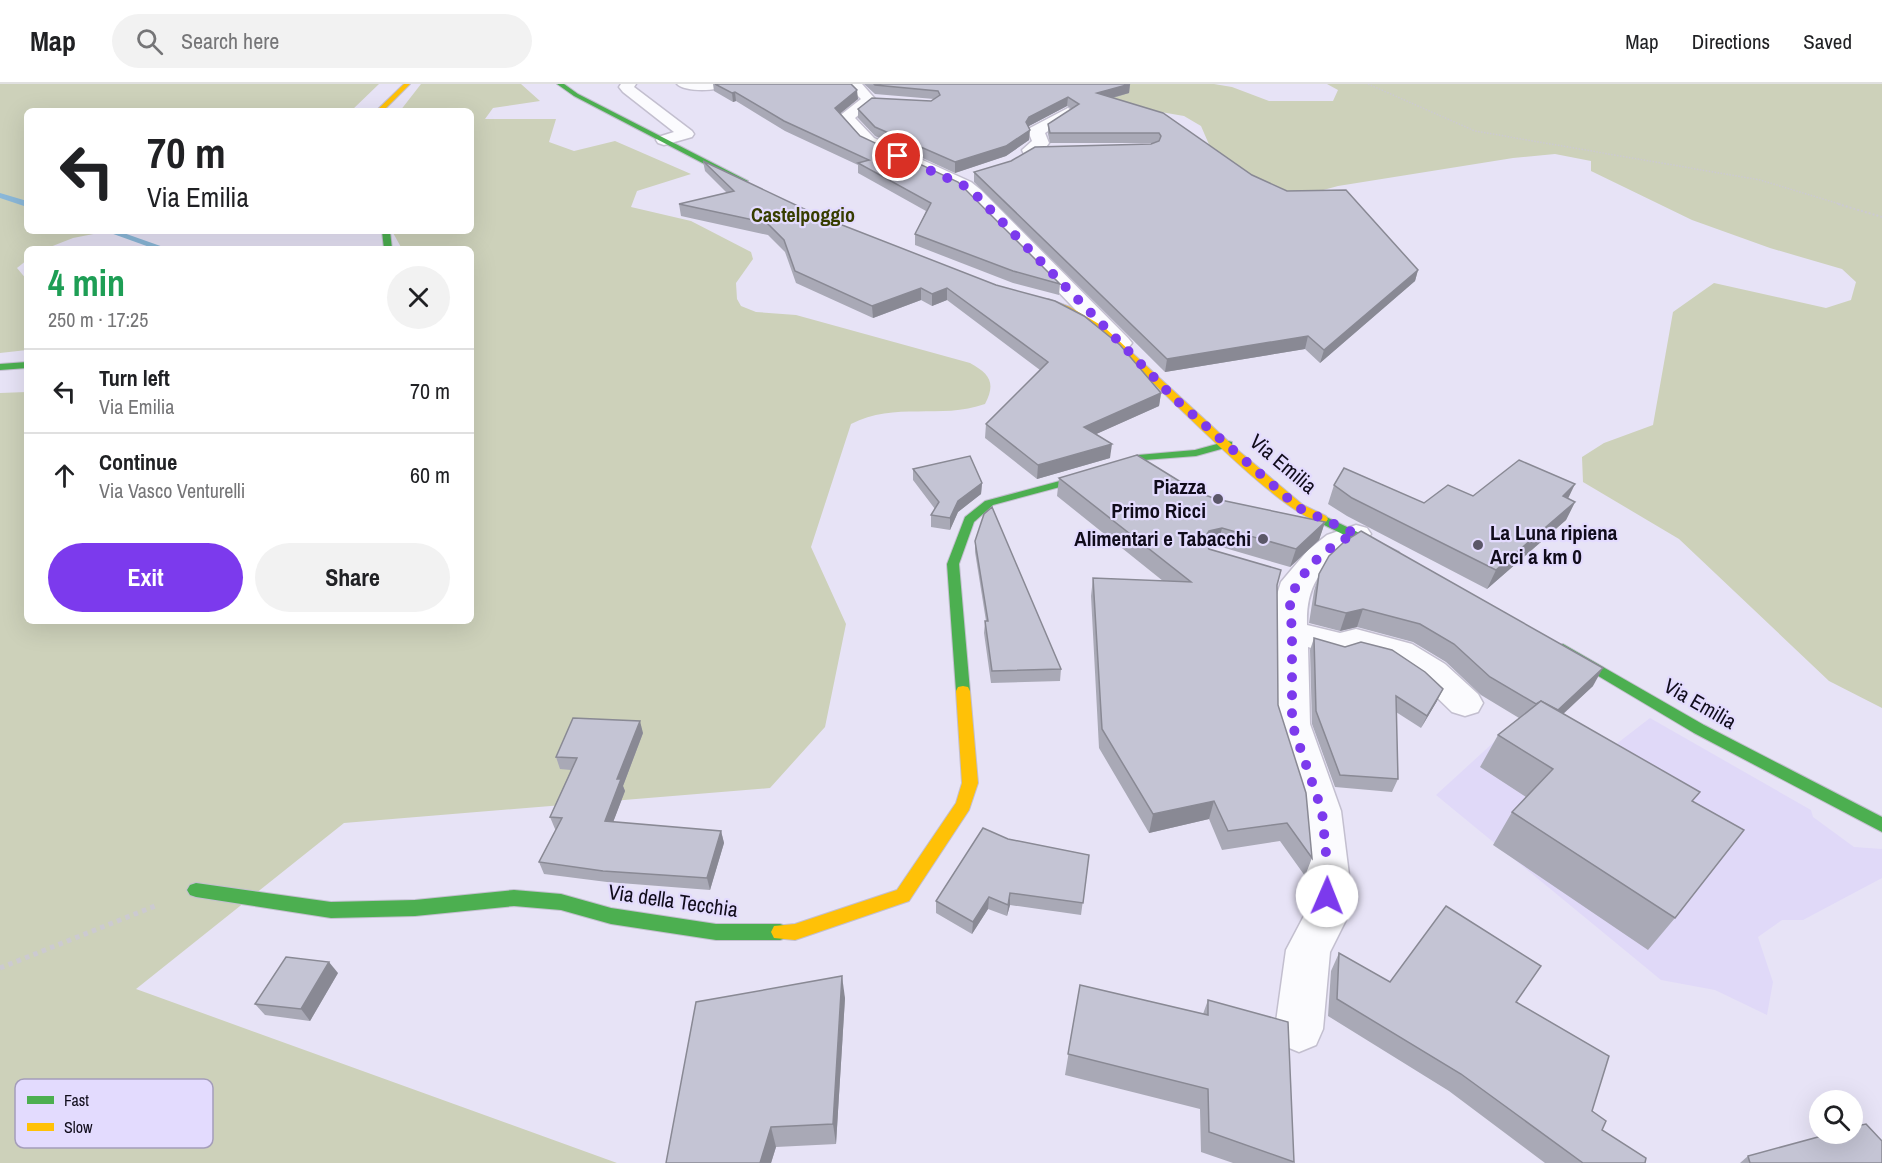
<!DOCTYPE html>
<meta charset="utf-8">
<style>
body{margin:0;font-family:"Archivo Narrow",sans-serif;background:#f2f2f2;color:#202124;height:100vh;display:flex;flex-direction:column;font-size:22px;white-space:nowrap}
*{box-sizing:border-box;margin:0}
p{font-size:20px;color:#757577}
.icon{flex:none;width:33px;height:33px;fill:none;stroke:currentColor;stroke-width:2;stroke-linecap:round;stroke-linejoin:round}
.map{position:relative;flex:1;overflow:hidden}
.panel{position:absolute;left:24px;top:162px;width:450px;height:378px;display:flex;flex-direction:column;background:#fff;border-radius:9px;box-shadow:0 6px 24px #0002}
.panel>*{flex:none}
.banner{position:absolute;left:24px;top:24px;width:450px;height:126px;border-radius:9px;box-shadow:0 6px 24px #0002;background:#fff;color:#202124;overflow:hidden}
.fabs{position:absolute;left:1809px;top:1006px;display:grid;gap:12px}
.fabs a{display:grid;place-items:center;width:54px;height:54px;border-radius:50%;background:#fff;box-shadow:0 6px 24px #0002;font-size:30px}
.pin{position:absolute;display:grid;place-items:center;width:51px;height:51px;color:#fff;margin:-26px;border:3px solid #fff;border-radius:50%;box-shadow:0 2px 6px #0007}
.me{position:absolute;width:66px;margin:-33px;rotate:1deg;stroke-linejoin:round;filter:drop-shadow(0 0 4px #0008)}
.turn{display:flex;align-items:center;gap:21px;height:126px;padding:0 24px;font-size:27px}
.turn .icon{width:78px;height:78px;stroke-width:2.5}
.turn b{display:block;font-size:42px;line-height:51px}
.round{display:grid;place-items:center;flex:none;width:63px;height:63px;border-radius:32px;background:#f2f2f2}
.headline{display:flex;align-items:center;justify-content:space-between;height:102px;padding:0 24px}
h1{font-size:36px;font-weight:800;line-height:45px;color:#1e9e55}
.primary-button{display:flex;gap:12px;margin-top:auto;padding:12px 24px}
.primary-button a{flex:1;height:69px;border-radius:36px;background:#7c3aed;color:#fff;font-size:24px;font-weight:800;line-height:69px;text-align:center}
.primary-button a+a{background:#f2f2f2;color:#202124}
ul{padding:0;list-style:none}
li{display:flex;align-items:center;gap:18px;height:84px;padding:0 24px;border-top:2px solid #e0e0e0}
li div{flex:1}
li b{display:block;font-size:22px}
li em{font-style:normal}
header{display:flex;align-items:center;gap:36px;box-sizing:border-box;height:84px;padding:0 30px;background:#fff;border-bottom:2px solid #e0e0e0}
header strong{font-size:28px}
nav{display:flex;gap:33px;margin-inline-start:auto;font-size:21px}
.search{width:420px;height:54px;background:#f2f2f2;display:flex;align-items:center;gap:15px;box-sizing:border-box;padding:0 21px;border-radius:33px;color:#757577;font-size:22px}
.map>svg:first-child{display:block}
.built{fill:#e0d9f8}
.green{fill:#cdd1ba}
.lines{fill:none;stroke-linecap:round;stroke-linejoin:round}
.stream{fill:#8bb8d9;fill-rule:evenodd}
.street-casing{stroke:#c3bfcf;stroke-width:3}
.fast-casing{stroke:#c3bfcf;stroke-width:2}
.slow-casing{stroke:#c3bfcf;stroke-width:2}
.path-far2{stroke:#cccad1;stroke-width:1.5;stroke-dasharray:1.5 1.5;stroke-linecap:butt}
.path-far1{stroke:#cccad1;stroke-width:2;stroke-dasharray:2 2;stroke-linecap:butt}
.path{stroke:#cccad1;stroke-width:5;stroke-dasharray:4.5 4.5;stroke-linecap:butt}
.street{fill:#fbfbfe;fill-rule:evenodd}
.fast{fill:#4caf50;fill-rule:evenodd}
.slow{fill:#ffc107;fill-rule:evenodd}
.wall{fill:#a9a9b6}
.shaded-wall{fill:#898994}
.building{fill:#c4c4d4;stroke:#898994;stroke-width:1.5}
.route{stroke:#7c3aed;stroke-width:10;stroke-dasharray:0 18}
.poi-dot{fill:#5b5768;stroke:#e3dbfe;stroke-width:2}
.labels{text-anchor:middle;stroke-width:4.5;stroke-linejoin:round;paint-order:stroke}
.far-quarter-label{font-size:20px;font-weight:bold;fill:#373d00;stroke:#e3dbfe}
.street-label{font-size:21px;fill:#100c1b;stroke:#e3dbfe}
.poi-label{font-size:21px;font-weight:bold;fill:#100c1b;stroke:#e3dbfe;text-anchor:end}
.key{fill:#e3dbfe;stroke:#a49dba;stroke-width:1.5}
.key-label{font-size:16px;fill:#100c1b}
</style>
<header>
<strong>Map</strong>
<div class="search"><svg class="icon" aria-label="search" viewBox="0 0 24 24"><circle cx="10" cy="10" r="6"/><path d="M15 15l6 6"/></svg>Search here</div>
<nav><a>Map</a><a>Directions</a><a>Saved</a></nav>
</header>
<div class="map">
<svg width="1882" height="1079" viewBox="0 0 1882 1079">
<rect width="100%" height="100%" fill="#e7e3f6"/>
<path class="built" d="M1650 634 1811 726 1813 733 1854 763 1882 765V794L1803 836H1782L1758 853 1773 898 1767 931 1715 906 1661 896 1436 711 1518 636 1593 678Z"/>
<g class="green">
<path d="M0 0H379L351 27H27V147H109L73 154 45 165H27V176L17 184 27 196V266L0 269Z"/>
<path d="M421 0H521L540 17 493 24 485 35H556L549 58 574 67 615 57 691 90 637 107 631 123 691 137 751 168 753 175 736 199 737 215 741 222 756 228 796 231 970 279C990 290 996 299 985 320 940 336 895 317 851 340L811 463 846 540 825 643 770 704 344 739 136 905 617 1079H0V309L27 308V537H471V165H402L392 147H471V27H400Z"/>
<path d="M1117 0H1214L1232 3 1269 17H1333L1338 6 1327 0H1882V624L1829 597 1679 455 1583 398 1582 373 1604 359 1653 341 1673 228 1714 199 1826 224 1851 216 1856 198 1842 185 1770 164 1692 136 1591 87V77L1555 70 1513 74 1338 102 1283 117 1214 72 1201 42 1184 32 1132 23 1113 13Z"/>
</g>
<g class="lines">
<g class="stream">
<path d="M0 109 27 117V123L0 114Z"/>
<path d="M105 147H118L169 165H155Z"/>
</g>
<g class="street-casing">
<g id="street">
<path d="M621 0H636L634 3 692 47 694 50 692 53 664 61 658 59 656 56 658 53 674 48 623 8 619 3Z"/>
<path d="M677 0H727C719 8 685 8 677 0Z"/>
<path d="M846 0H862L876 16 855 34 874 54 971 98 981 106 1128 254 1132 259 1128 264 1120 266 1112 264 969 114 959 106 862 60 838 33 861 15Z"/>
<path d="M1068 24 1076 29 1045 49 1049 59C1044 67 1034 72 1024 70L1022 66 1032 57 1028 47 1030 44Z"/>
<path d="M1356 441 1367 444 1371 450C1365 459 1356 460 1348 465 1318 485 1306 505 1307 541L1340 549 1356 545 1412 560 1445 580 1478 610 1483 619 1478 628 1465 632 1452 628 1421 598 1388 576 1357 568 1341 573 1308 563 1310 640 1341 727 1349 791 1348 832 1330 868 1323 945 1316 961 1299 968 1282 961 1275 945 1286 866 1305 830 1307 791 1301 727 1274 640V520L1281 498 1308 466 1327 451Z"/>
</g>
</g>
<g class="fast-casing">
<g id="fast">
<path d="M557 0H564L578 10 748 97 741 99 574 12Z"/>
<path d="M382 147H390L392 165H384Z"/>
<path d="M27 278V284L0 286V280Z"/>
<path d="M1228 357 1232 358V362L1196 372 1144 376 1116 388 993 421 974 438 959 480 970 607 968 611H958L956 607 947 480 965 433 985 417 1108 384 1138 371 1195 366Z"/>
<path d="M1322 431 1399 468 1401 471 1395 475 1391 474 1318 438 1316 435 1318 432Z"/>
<path d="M1563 560 1704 641 1882 733V748L1694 649 1558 568 1556 565 1558 562Z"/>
<path d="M196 799 331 818 415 816 514 806 561 810 611 824 716 840H780L786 842 789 848 786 854 780 856H716L611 840 561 826 514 822 415 832 331 834 196 813 190 811 187 806 190 801Z"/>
</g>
</g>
<g class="slow-casing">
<g id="slow">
<path d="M404 0H410L383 27H376Z"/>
<path d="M1048 215 1070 223 1104 243 1240 368 1303 421 1326 432 1328 435 1326 438C1291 446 1134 274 1097 247 1081 235 1064 227 1045 220L1044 218Z"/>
<path d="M963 602 968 603 970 607 978 699 969 726 909 817 795 856 774 854 771 848 774 842 795 840 897 806 956 719 962 699 956 607 958 603Z"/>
</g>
</g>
<path class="path-far2" d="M1368 0 1475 47 1760 96 1843 121"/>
<path class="path-far1" d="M1838 120 1882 133"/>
<path class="path" d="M0 884 155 822"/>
<use href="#street" class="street"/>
<use href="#fast" class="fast"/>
<use href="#slow" class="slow"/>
</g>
<g class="wall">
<path d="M713 0H851L858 15 840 29 860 52 1060 200 1059 211 1013 199 915 161V150L926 127 858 89V81L785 47 736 17 733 18 714 7Z"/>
<path d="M864 0H1130L1129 9 1113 14 1252 91 1418 186 1415 197 1320 279 1305 265 1165 288 974 98V88L1151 60 1156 59H1050L1048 50V40L1072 25 1067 22 1029 42V56L1006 72 955 89 875 52 858 34V25L931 17 934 15 875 10Z"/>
<path d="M703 77 1161 309 1159 322 1096 350 1110 374 1037 395 985 354 986 340 1040 286 947 216 932 222 921 216 873 234 796 199 785 168 768 151 681 132 679 120 727 109 705 87Z"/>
<path d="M913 385 982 399 981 410 958 428 950 446 931 443V431L935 425 913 396Z"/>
<path d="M1059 394 1197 408 1216 415 1325 438 1319 456 1290 483 1218 462 1209 464 1277 502 1278 621 1312 774 1305 792 1280 757 1222 766 1209 735 1149 749 1099 664 1091 512 1093 494 1163 497 1057 412Z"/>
<path d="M1334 401 1424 419 1473 412 1568 414 1575 418 1566 436 1487 505 1347 432 1328 420Z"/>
<path d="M975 457 1061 585 1060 597 991 599 984 549 985 537H986L975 468Z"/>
<path d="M1319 490 1593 602 1563 629 1692 717 1675 834 1648 866 1493 761 1512 728 1526 713 1480 683 1498 651 1519 634 1481 611 1446 578 1413 558 1357 543 1340 547 1309 539 1314 507Z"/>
<path d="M1314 554 1437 617 1421 644 1396 628 1398 695 1392 708 1335 703 1312 640 1310 566Z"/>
<path d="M643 649 623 702 625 707 613 738 721 747 724 759 710 806 607 798 544 790 539 778 556 746 555 745 550 733 571 686 560 685 556 673Z"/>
<path d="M1008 755 1089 771 1081 831 1010 821 1007 832 988 825 972 850 936 829V817Z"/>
<path d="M1339 869 1390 898 1516 918 1592 1027 1602 1046 1645 1079H1545L1449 1007 1328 932 1331 887Z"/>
<path d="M338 889 310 937 265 931 255 920Z"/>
<path d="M1080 901 1203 930 1208 916 1294 1078 1293 1079H1233L1201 1068 1200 1025 1065 991Z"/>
<path d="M845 914 836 1060 776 1063 771 1079H666Z"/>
<path d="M1748 1072 1882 1079H1740Z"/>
</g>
<g class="shaded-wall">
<path d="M1130 0 1129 9 1097 18V9Z"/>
<path d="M857 6 858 15 836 33 835 24Z"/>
<path d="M735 8 736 17 733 18 732 9Z"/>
<path d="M1068 13 1067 22 1029 42 1026 48V38L1029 33Z"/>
<path d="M1030 46 1029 56 1006 72 955 89V78Z"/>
<path d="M1418 186 1415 197 1320 279 1324 266Z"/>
<path d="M921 204V216L873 234 872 222Z"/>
<path d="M947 204V216L932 222V210Z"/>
<path d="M1308 252 1305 265 1165 288 1167 275Z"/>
<path d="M1161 309 1159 322 1083 356 1084 343Z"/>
<path d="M1112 360 1110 374 1037 395 1038 381Z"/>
<path d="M982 399 981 410 958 428 950 446V434L958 417Z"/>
<path d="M1575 400 1566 419 1563 412Z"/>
<path d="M1575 418 1566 436 1487 505 1496 486Z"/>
<path d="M1325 438 1319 456 1290 483 1296 465Z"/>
<path d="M1222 444 1218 462 1205 465 1204 455 1209 447Z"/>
<path d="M1363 525 1357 543 1340 547 1346 529Z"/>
<path d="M1603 584 1593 602 1543 649 1553 630Z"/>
<path d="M1443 605 1437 617 1421 644 1427 632Z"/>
<path d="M640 637 643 649 623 702 625 707 609 749 605 737 617 695Z"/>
<path d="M1214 717 1209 735 1149 749 1153 730Z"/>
<path d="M721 747 724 759 710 806 707 794Z"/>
<path d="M1010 809V821L1007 832 1008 821Z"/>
<path d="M989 813 988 825 972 850 973 838Z"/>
<path d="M329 878 338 889 310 937 301 925Z"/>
<path d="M842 892 845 914 836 1060 833 1040Z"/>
<path d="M771 1043 776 1063 771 1079H760Z"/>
</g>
<g class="building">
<path d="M715 0H851L857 6 835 24 860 52 958 98 1060 200 1013 187 915 150 931 119 858 79 869 76 784 37 735 8 732 9Z"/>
<path d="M874 0H1130L1097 9 1163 29 1252 91 1287 107 1346 106 1418 186 1324 266 1308 252 1167 275 974 88 1011 77 1035 63 1151 60 1159 57 1161 52 1159 49H1050L1048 40 1079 20 1068 13 1029 33 1026 38 1030 46 1006 62 955 78 875 43 858 25 872 14 931 17 940 11 938 7 875 1Z"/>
<path d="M703 77 819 132 996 201 1055 217 1084 232 1120 261 1161 309 1084 343 1112 360 1038 381 986 340 1048 278 947 204 932 210 921 204 872 222 795 187 784 156 767 139 679 120 734 107Z"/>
<path d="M1137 371 1197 408 1216 415 1325 438 1296 465 1222 444 1209 447 1204 455 1209 465 1281 486 1277 501 1278 621 1306 709 1312 774 1287 739 1228 747 1214 717 1153 730 1102 645 1093 494 1191 498 1059 394Z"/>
<path d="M970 372 982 399 958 417 950 434 931 431 939 418 913 385Z"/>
<path d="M1519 376 1575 400 1563 412 1575 418 1496 486 1352 414 1334 401 1344 384 1424 419 1448 401 1473 412Z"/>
<path d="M992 423 1061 585 992 587 985 537H988L975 457 984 430Z"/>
<path d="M1361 447 1603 584 1558 626 1541 617 1536 620 1490 593 1454 560 1420 540 1363 525 1346 529 1315 521 1319 490 1329 472 1345 457Z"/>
<path d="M1314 554 1345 563 1361 558 1392 566 1425 588 1443 605 1427 632 1396 612 1398 695 1340 691 1316 627Z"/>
<path d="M1541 617 1700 708 1692 717 1744 746 1675 834 1512 728 1553 685 1498 651Z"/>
<path d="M573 634 640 637 617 695H621L605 737 721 747 707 794 603 787 539 778 562 734 550 733 577 674 556 673Z"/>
<path d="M983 744 1008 755 1089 771 1083 819 1010 809 1008 821 989 813 973 838 936 817Z"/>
<path d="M1446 822 1541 882 1516 918 1609 972 1592 1027 1606 1037 1602 1046 1646 1074 1645 1079H1583L1461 990 1337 915 1339 869 1390 898Z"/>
<path d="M286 873 329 878 301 925 255 920Z"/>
<path d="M842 892 833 1040 771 1043 760 1079H666L696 918Z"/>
<path d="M1080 901 1208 931V916L1288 938 1294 1078 1209 1048 1208 1005 1068 970Z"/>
<path d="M1866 1040 1882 1057V1079H1750L1748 1072 1829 1050H1852V1043Z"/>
</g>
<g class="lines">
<path class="route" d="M898 72 965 102 975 110 1175 315 1299 424 1356 450 1338 458 1319 473 1297 498 1290 520 1292 548V640L1322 727 1328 791 1327 812"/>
</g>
<g class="poi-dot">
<circle cx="1218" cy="415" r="6"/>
<circle cx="1263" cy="455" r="6"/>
<circle cx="1478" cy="461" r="6"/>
</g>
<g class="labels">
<g class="far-quarter-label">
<text x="803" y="138">Castelpoggio</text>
</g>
<g class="street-label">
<text transform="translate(1283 380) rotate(40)" y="7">Via Emilia</text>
<text transform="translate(1700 620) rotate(30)" y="7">Via Emilia</text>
<text transform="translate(673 817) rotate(8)" y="7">Via della Tecchia</text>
</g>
<g class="poi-label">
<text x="1206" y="410">Piazza<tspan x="1206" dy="24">Primo Ricci</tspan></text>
<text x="1490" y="456" text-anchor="start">La Luna ripiena<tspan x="1490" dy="24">Arci a km 0</tspan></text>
<text x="1251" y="462">Alimentari e Tabacchi</text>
</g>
</g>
<rect x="15" y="995" width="198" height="69" rx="9" class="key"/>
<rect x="27" y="1012" width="27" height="8" fill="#4caf50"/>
<rect x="27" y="1039" width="27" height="8" fill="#ffc107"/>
<g class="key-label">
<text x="64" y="1022">Fast</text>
<text x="64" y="1049">Slow</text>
</g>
</svg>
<div class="fabs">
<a><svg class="icon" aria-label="search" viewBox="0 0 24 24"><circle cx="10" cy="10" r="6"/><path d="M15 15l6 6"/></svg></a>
</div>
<div class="pin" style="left:898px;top:72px;background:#d93025"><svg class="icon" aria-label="arrive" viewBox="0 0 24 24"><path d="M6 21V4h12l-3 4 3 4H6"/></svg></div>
<svg class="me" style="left:1327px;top:812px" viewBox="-20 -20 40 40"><circle r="19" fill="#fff"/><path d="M0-13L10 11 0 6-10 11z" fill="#7c3aed"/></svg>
<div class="banner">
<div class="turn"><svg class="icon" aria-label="left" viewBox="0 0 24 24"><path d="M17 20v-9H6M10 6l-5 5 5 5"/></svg><div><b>70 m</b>Via Emilia</div></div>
</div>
<section class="panel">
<div class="headline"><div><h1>4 min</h1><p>250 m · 17:25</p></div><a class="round"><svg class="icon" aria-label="close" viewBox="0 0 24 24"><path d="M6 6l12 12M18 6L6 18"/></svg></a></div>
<ul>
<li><svg class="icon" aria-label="left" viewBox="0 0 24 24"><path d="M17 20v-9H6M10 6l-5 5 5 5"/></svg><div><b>Turn left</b><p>Via Emilia</p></div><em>70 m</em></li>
<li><svg class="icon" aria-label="ahead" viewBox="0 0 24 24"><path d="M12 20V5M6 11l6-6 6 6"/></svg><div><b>Continue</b><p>Via Vasco Venturelli</p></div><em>60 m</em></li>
</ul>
<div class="primary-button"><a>Exit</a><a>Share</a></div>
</section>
</div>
